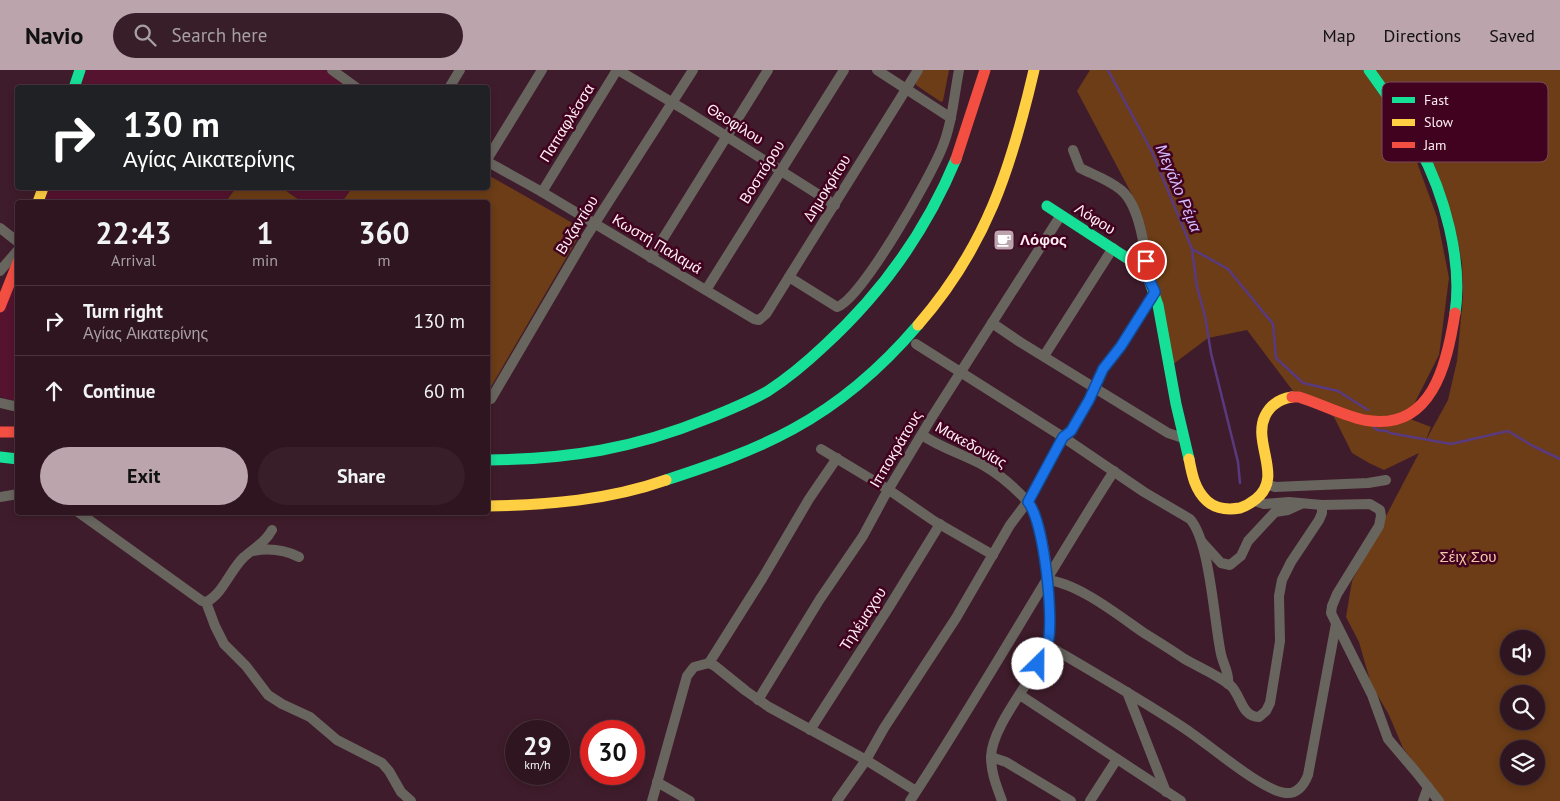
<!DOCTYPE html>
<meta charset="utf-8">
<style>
body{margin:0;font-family:"PT Sans",sans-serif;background:#371e29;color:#f1f3f6;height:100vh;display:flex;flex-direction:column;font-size:19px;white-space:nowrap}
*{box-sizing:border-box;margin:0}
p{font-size:16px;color:#a79fa5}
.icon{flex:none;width:28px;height:28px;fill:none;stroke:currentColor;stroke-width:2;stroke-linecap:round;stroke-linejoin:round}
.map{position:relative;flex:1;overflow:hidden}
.drawer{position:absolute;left:15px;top:130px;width:475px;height:315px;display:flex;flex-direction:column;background:#2f1520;border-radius:5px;box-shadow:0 2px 8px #0003,0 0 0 1px #4a343e}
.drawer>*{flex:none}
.hud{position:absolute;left:15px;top:15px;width:475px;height:105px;border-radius:5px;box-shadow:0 2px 8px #0003,0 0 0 1px #4a343e;background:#202124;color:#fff;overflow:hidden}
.fabs{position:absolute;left:1500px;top:560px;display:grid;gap:10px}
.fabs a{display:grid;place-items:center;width:45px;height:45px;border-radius:50%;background:#2f1520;box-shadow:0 2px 8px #0003,0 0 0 1px #4a343e;font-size:25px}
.speed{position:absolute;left:505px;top:650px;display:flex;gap:10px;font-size:25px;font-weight:700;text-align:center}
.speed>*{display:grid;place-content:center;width:65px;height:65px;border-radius:50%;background:#2f1520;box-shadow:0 2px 8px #0003,0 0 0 1px #4a343e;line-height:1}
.speed small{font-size:12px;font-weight:400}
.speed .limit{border:8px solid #d22;background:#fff;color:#111}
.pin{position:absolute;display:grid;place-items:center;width:42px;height:42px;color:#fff;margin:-21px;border:2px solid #fff;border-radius:50%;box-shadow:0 1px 5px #0007}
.me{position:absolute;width:55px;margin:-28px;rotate:23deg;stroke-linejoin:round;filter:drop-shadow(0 0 4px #0008)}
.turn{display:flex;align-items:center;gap:18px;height:105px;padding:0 25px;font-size:22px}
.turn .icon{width:65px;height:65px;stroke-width:2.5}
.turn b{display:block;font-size:35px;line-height:42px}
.eta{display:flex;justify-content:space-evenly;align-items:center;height:85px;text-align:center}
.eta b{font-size:30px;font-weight:700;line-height:35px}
.button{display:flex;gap:10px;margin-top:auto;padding:10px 25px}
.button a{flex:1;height:58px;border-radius:30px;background:#bca4ac;color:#111;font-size:20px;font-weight:700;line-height:58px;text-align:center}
.button a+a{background:#371e29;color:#f1f3f6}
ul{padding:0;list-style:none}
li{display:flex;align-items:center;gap:15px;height:70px;padding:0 25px;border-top:1px solid #4a343e}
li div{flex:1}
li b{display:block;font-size:19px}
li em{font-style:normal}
header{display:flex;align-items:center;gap:30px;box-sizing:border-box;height:70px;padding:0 25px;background:#bca4ac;color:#111}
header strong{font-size:24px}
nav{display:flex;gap:28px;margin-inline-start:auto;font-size:18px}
.search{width:350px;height:45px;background:#371e29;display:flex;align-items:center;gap:12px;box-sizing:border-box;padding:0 18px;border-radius:28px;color:#a79fa5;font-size:19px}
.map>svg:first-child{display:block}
.built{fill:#56132f}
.green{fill:#6c3d16;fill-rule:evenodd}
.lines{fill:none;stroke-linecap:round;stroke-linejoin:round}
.stream{stroke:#593a81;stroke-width:2.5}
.street{stroke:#68655f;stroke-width:10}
.fast{stroke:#16e098;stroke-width:11}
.slow{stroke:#ffcf43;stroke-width:11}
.jam{stroke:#f24e42;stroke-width:11}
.route-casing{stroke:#114b97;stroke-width:12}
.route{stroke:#1a73e8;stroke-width:9}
.labels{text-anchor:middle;stroke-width:5;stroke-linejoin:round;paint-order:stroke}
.street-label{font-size:15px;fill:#ffeef2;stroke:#41021f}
.poi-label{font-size:15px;font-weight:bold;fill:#ffeef2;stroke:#41021f;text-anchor:start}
.park-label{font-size:15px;fill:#f1c9a9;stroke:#41021f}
.water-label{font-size:16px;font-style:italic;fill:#d3bdfe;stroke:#41021f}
.key{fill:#41021f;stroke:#7a495e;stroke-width:1}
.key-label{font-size:14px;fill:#ffeef2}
</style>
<header>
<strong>Navio</strong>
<div class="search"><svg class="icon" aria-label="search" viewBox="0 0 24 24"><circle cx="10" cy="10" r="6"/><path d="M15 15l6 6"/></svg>Search here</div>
<nav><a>Map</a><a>Directions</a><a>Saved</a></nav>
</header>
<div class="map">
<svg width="1560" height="731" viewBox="0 0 1560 731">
<rect width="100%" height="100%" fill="#3f1c2b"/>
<g class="built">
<path d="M83 0H327L351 17 78 18Z"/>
<path d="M45 118H235L225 130 228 132H40Z"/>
<path d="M284 118H351L341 132H303Z"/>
<path d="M17 202V332L0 326V243Z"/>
</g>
<g class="green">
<path d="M923 0H949L943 31 941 32 916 15V12Z"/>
<path d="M1090 0H1363L1407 65 1437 147 1449 208 1439 285 1409 344 1410 349 1431 357 1425 372 1448 330 1457 291 1463 226 1462 193 1456 163 1375 0H1560V731H1443L1403 678 1389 645 1371 614 1359 572 1346 547 1352 511 1419 383 1384 400 1369 393 1352 383 1334 347 1293 321 1247 260 1208 268 1172 295 1146 160 1137 134 1077 21ZM1509 569H1536V596H1509ZM1509 624H1536V651H1509ZM1509 679H1536V706H1509Z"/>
<path d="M488 105 583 159 488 322V132H342L352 118H488Z"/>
<path d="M236 118H282L302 132H230L227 130Z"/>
</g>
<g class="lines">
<g class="stream">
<path d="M1108 0 1152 82 1192 179 1228 199 1273 254 1276 288 1303 313 1338 321 1368 340"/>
<path d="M1192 180 1197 217 1205 246 1211 283 1238 392 1240 413"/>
<path d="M1374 357 1377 360 1387 361 1390 363 1451 374 1508 361 1533 376 1560 389"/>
</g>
<g class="street">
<path d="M332 0 357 18"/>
<path d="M618 0 688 42 835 135"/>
<path d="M877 0 951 48"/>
<path d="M449 18 460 0"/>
<path d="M1073 80 1080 98C1094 105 1109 110 1121 120 1140 135 1146 184 1148 207"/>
<path d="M488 88 542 0"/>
<path d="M488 92 542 122 754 249 759 250 766 244 789 207 918 0"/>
<path d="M542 122 617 0"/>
<path d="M0 158 18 172"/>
<path d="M651 188 768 0"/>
<path d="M0 201 18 180"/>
<path d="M789 207 837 237C862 229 931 106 942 78 952 54 954 26 959 0"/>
<path d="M706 220 844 0"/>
<path d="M992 253 1020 272 1168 363 1183 368"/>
<path d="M916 274 1063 367 1144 422 1190 449C1210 471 1214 552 1221 584 1223 594 1230 604 1228 614"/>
<path d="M1044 286 1113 178"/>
<path d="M491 329 586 167 693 0"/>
<path d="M0 333 18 337"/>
<path d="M922 365C941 378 963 384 983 395 999 404 1015 418 1027 431 1038 441 1042 470 1045 485 1047 504 1053 559 1047 576 1035 609 992 654 991 687 991 703 997 717 1002 731"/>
<path d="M821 379 889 420 934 451 993 485"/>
<path d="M1267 414 1275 417 1368 413 1386 410"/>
<path d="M0 427 18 424"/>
<path d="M1255 431 1264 434 1289 432 1322 435 1370 434 1380 440 1381 446 1379 456 1337 524 1332 536 1331 543 1372 625 1388 669 1416 702 1439 731"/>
<path d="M78 442 202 531 206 532 215 556 224 574 246 596 268 625 282 634 310 647 337 670 382 693 389 701 401 722 411 731"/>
<path d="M1202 472 1221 493 1230 495 1241 486 1248 471 1275 442 1288 440 1301 434"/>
<path d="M253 481C269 478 285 480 299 487"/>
<path d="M1047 510C1078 513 1118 545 1144 563 1157 571 1170 579 1183 588 1198 597 1216 604 1230 615 1241 624 1241 647 1259 647L1266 641 1270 633 1278 584 1280 571 1279 526 1282 510 1291 492 1319 450 1322 443V435"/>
<path d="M206 532C223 524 230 500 244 487 254 478 265 473 272 460"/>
<path d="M1047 575C1093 602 1140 629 1184 658 1207 673 1262 721 1286 723 1298 724 1304 715 1308 705L1336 554"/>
<path d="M709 593 762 509 809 429 837 388"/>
<path d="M1127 622 1166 722"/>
<path d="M1020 625 1181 731"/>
<path d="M758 630 820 529 863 466 884 427 932 347 1061 145"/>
<path d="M810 660 889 537 940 454"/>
<path d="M991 687 1006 692 1071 731"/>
<path d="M657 712 690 731"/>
<path d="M652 731 687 606 694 597 709 593 715 596 746 621 769 637 866 690 916 721"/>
<path d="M837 731 866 690 884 658 956 548 1010 455 1028 431 1063 367 1071 361 1089 330 1103 299 1121 276 1155 222"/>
<path d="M910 731C981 623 1044 510 1114 401"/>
<path d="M1090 731 1117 689"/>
<path d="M1423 731 1428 717"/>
</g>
<g class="fast">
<path d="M1369 0C1387 25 1405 50 1419 77 1444 123 1463 191 1455 243"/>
<path d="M74 18 80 0"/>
<path d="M1047 136 1136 194 1148 207 1158 235 1176 334 1189 389"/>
<path d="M0 387 18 389"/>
<path d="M488 390C570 389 633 379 709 348 729 340 749 332 768 321 788 308 806 293 824 276 881 224 926 161 956 89"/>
<path d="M666 410C709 396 753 381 793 359 841 333 883 296 918 255"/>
</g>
<g class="slow">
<path d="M38 132 43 118"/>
<path d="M918 255C986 177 1011 99 1034 0"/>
<path d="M1189 389C1192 405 1195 420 1207 431 1216 439 1228 440 1240 438 1246 436 1251 433 1256 429 1284 407 1252 373 1265 346 1270 335 1280 329 1292 327"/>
<path d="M488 436C548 435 609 430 666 410"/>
</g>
<g class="jam">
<path d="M956 89 985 0"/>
<path d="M0 237 18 192"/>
<path d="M1292 327H1299C1321 334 1342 345 1364 350 1432 363 1447 294 1455 243"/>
<path d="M0 362H18"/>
</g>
</g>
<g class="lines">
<g class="route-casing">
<path id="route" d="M1038 594C1042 587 1046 580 1048 573 1054 548 1044 451 1028 432L1063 367 1071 361 1089 330 1103 299 1121 276 1155 222 1148 207 1146 191"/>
</g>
<use href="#route" class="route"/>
</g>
<defs>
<g id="cafe-square" transform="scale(1.125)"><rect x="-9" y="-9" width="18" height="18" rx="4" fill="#bca4ac" stroke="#41021f"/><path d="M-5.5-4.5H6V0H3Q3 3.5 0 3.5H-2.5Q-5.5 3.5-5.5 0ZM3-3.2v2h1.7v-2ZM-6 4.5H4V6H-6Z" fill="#fff"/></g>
</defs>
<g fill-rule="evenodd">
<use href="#cafe-square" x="1004" y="170"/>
</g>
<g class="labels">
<g class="street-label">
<text transform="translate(567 53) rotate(-58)" y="5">Παπαφλέσσα</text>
<text transform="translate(735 54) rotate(32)" y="5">Θεοφίλου</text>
<text transform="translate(762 102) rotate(-58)" y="5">Βοσπόρου</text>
<text transform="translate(827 118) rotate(-58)" y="5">Δημοκρίτου</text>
<text transform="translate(1095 149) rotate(32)" y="5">Λόφου</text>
<text transform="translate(577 155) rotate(-58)" y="5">Βυζαντίου</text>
<text transform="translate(657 174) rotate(31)" y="5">Κωστή Παλαμά</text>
<text transform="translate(971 375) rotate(29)" y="5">Μακεδονίας</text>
<text transform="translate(896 379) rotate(-59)" y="5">Ιπποκράτους</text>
<text transform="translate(863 549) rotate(-57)" y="5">Τηλέμαχου</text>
</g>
<g class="poi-label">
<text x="1020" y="175">Λόφος</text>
</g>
<g class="park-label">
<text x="1468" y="492">Σέιχ Σου</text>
</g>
<g class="water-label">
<text transform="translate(1179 118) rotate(67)" y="6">Μεγάλο Ρέμα</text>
</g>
</g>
<rect x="1382" y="12" width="166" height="80" rx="8" class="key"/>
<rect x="1392" y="27" width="23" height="6" fill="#16e098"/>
<rect x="1392" y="49" width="23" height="7" fill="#ffcf43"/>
<rect x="1392" y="72" width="23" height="6" fill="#f24e42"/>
<g class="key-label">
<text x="1424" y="35">Fast</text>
<text x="1424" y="57">Slow</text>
<text x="1424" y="80">Jam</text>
</g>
</svg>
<div class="fabs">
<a><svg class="icon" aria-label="sound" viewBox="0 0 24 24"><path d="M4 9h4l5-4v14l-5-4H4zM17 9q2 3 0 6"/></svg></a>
<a><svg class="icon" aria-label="search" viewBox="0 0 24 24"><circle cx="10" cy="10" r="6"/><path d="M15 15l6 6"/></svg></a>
<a><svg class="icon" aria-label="layers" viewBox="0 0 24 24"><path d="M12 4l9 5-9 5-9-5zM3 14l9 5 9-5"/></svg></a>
</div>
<div class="speed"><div>29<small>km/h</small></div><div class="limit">30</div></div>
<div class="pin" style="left:1146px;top:191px;background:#d93025"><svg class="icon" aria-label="arrive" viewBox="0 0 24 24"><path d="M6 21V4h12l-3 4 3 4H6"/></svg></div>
<svg class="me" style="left:1038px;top:594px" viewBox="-20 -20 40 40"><circle r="19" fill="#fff"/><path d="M0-13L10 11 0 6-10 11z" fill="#1a73e8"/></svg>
<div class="hud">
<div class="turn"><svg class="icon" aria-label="right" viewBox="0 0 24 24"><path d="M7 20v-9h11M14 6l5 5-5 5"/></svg><div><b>130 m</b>Αγίας Αικατερίνης</div></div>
</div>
<section class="drawer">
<div class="eta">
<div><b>22:43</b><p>Arrival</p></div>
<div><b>1</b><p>min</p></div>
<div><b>360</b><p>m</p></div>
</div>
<ul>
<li><svg class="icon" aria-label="right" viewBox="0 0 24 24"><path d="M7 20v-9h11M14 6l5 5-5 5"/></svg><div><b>Turn right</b><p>Αγίας Αικατερίνης</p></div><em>130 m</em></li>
<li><svg class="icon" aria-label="ahead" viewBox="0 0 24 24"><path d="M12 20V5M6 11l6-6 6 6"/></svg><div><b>Continue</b></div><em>60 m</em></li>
</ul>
<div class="button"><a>Exit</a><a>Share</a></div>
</section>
</div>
